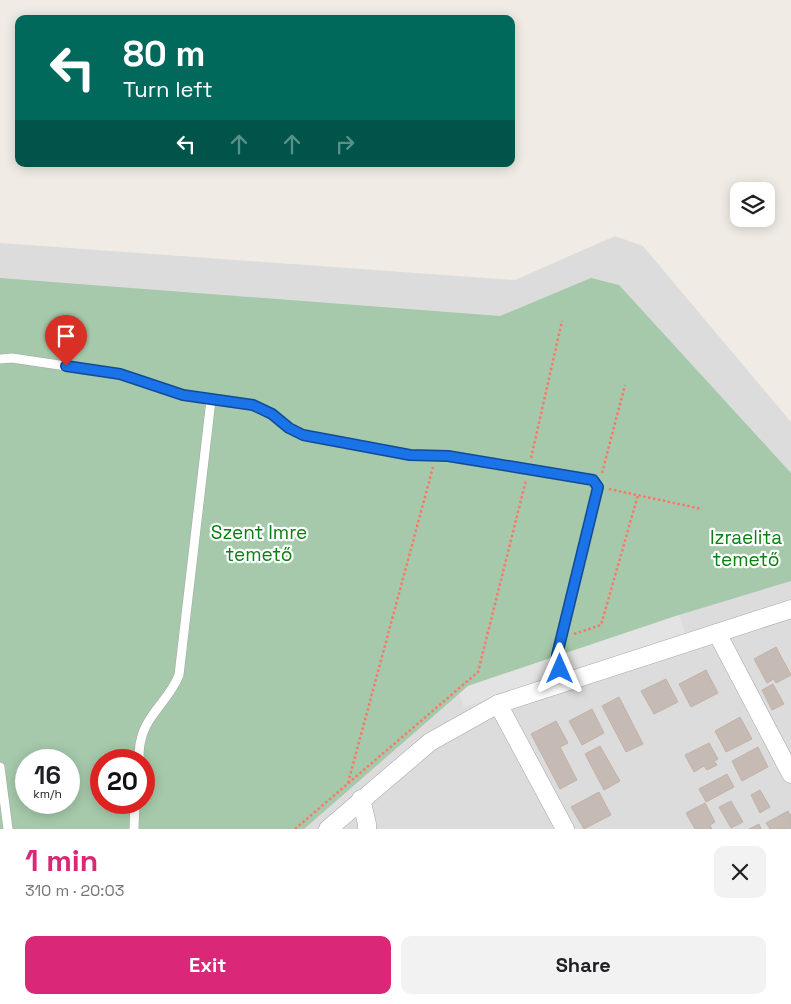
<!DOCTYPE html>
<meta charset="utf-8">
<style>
body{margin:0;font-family:"Space Grotesk",sans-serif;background:#f2f2f2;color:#202124;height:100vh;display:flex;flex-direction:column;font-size:19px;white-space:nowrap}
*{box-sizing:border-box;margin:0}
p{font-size:16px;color:#757577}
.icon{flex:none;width:28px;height:28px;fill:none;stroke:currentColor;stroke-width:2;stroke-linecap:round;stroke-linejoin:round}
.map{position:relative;height:829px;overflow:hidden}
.sheet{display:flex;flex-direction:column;background:#fff;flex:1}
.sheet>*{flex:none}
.guide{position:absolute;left:15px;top:15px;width:500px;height:152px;border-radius:10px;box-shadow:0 2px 12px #0003;background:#00695c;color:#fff;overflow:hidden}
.tools{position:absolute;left:730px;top:182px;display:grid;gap:10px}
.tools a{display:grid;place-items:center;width:45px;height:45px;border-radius:10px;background:#fff;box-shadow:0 2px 12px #0003;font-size:25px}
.speed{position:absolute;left:15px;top:749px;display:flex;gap:10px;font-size:25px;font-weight:700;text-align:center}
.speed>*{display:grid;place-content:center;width:65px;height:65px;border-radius:50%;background:#fff;box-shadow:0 2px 12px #0003;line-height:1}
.speed small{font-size:12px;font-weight:400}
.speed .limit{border:8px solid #d22;background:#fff;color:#111}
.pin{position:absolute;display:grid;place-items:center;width:42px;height:42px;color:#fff;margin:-51px -21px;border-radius:50% 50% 50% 0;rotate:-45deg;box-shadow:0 0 5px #0007}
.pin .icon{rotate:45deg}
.me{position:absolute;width:55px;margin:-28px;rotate:0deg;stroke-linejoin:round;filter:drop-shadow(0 0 4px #0008)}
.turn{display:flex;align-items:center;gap:18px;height:105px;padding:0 25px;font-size:22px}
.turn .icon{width:65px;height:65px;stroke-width:2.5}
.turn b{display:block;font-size:35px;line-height:42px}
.lanes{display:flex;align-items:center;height:48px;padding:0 25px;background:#0003;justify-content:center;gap:25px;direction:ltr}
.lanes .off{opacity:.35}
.round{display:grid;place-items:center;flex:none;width:52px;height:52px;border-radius:10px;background:#f2f2f2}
.head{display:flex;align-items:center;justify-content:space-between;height:85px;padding:0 25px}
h1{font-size:30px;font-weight:600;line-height:38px;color:#db2777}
.action{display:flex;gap:10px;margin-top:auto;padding:10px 25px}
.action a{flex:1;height:58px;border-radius:10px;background:#db2777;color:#fff;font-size:20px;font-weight:600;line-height:58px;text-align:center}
.action a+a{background:#f2f2f2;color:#202124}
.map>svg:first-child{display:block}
.residential{fill:#dddcdc;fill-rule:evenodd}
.cemetery{fill:#a5c9aa;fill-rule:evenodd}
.parking{fill:#e3e3e3}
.building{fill:#c5bbb4;stroke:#c2b2a7}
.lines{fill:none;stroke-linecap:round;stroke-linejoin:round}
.lane-casing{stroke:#a6a6a6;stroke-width:10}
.street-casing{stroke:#a6a6a6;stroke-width:19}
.path{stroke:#fc7769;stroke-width:2.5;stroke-dasharray:2.5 2.5;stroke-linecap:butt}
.lane{stroke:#fff;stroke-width:9}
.street{stroke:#fff;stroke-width:18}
.route-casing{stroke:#114b97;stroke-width:12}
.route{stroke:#1a73e8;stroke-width:9}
.labels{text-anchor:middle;stroke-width:4.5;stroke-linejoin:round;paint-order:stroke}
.park-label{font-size:19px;fill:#098012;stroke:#fff}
</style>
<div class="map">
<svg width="791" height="829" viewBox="0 0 791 829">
<rect width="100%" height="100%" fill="#f0ece5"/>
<path class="residential" d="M615 236 643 246 791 422V829H0V243L515 280ZM26 760H69V802H26ZM101 760H144V802H101Z"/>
<path class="cemetery" d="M0 278 500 316 591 278 619 285 791 473V581L679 615 468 686 304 829H0ZM26 760H69V802H26ZM101 760H144V802H101Z"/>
<path class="parking" d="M679 615 685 633 464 707 459 694 468 686Z"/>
<g class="building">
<path d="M776 647 791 675 776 683 774 679 767 683 754 659Z"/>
<path d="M706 670 718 693 691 707 679 684Z"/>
<path d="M666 679 678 702 654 714 641 691Z"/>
<path d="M773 684 784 704 772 710 762 690Z"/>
<path d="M619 697 643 744 626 752 602 706Z"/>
<path d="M592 709 604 733 582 745 569 721Z"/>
<path d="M740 717 752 739 726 752 715 731Z"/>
<path d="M556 721 568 743 560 747 577 780 560 789 531 734Z"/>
<path d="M709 743 718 759 714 761 717 765 707 770 704 766 694 772 685 755Z"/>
<path d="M600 746 620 781 604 790 585 754Z"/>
<path d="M758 747 768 767 742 781 732 761Z"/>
<path d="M727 774 734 787 706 802 699 789Z"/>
<path d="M760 790 770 807 760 813 751 795Z"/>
<path d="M599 792 611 815 584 829 571 807Z"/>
<path d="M731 801 743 822 731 828 719 807Z"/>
<path d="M705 803 715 822 710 825 712 829H695L686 813Z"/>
<path d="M788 811 791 816V829H770L766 823Z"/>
<path d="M759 824 761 829H749Z"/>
</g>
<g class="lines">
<g class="lane-casing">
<g id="lane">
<path d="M0 359 12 358 120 374 183 395 253 405 272 414 289 428 303 435 410 455 448 456 593 480 598 487 557 655 562 683"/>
<path d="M139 760C139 754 139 746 141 740 146 715 170 699 179 675L211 400"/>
<path d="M0 767 8 829"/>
<path d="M134 829 135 802"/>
</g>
</g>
<g class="street-casing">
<g id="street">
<path d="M717 633 791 774"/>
<path d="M498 704 565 829"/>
<path d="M361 799 367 824V829"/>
<path d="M328 829 430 742 498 704 791 609"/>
</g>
</g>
<g class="path">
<path d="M531 458 562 321"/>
<path d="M602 473 625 385"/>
<path d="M609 489 702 509"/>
<path d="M574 634 601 625 638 495"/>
<path d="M348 783 433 467"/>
<path d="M295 829 478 672 526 480"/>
</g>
<use href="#lane" class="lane"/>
<use href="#street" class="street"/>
</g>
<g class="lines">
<g class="route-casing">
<path id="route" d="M66 366 120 374 183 395 253 405 272 414 289 428 303 435 410 455 448 456 593 480 598 487 557 655 560 669"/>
</g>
<use href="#route" class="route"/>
</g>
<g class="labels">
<g class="park-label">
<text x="259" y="539">Szent Imre<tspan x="259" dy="22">temető</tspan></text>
<text x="746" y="544">Izraelita<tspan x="746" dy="22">temető</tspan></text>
</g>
</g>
</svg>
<div class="tools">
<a><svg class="icon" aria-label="layers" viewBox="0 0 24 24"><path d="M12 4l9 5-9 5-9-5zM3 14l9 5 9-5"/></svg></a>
</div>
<div class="speed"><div>16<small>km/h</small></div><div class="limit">20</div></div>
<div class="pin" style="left:66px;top:366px;background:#d93025"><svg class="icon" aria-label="arrive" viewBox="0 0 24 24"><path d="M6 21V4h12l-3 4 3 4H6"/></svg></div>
<svg class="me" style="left:560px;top:669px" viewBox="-20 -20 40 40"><path d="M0-17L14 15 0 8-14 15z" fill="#1a73e8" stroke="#fff" stroke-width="4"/></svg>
<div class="guide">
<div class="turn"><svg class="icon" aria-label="left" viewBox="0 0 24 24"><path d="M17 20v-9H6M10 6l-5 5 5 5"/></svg><div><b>80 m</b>Turn left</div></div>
<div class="lanes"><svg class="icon" aria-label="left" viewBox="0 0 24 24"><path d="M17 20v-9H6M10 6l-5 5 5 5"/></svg><svg class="icon off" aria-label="ahead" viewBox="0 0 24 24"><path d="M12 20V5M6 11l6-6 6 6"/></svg><svg class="icon off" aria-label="ahead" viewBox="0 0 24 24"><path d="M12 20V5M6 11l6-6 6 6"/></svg><svg class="icon off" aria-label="right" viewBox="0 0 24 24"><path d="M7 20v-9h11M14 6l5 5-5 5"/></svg></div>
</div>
</div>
<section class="sheet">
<div class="head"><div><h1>1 min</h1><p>310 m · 20:03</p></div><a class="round"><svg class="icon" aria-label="close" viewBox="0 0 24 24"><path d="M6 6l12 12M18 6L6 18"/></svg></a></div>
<div class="action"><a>Exit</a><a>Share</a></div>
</section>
